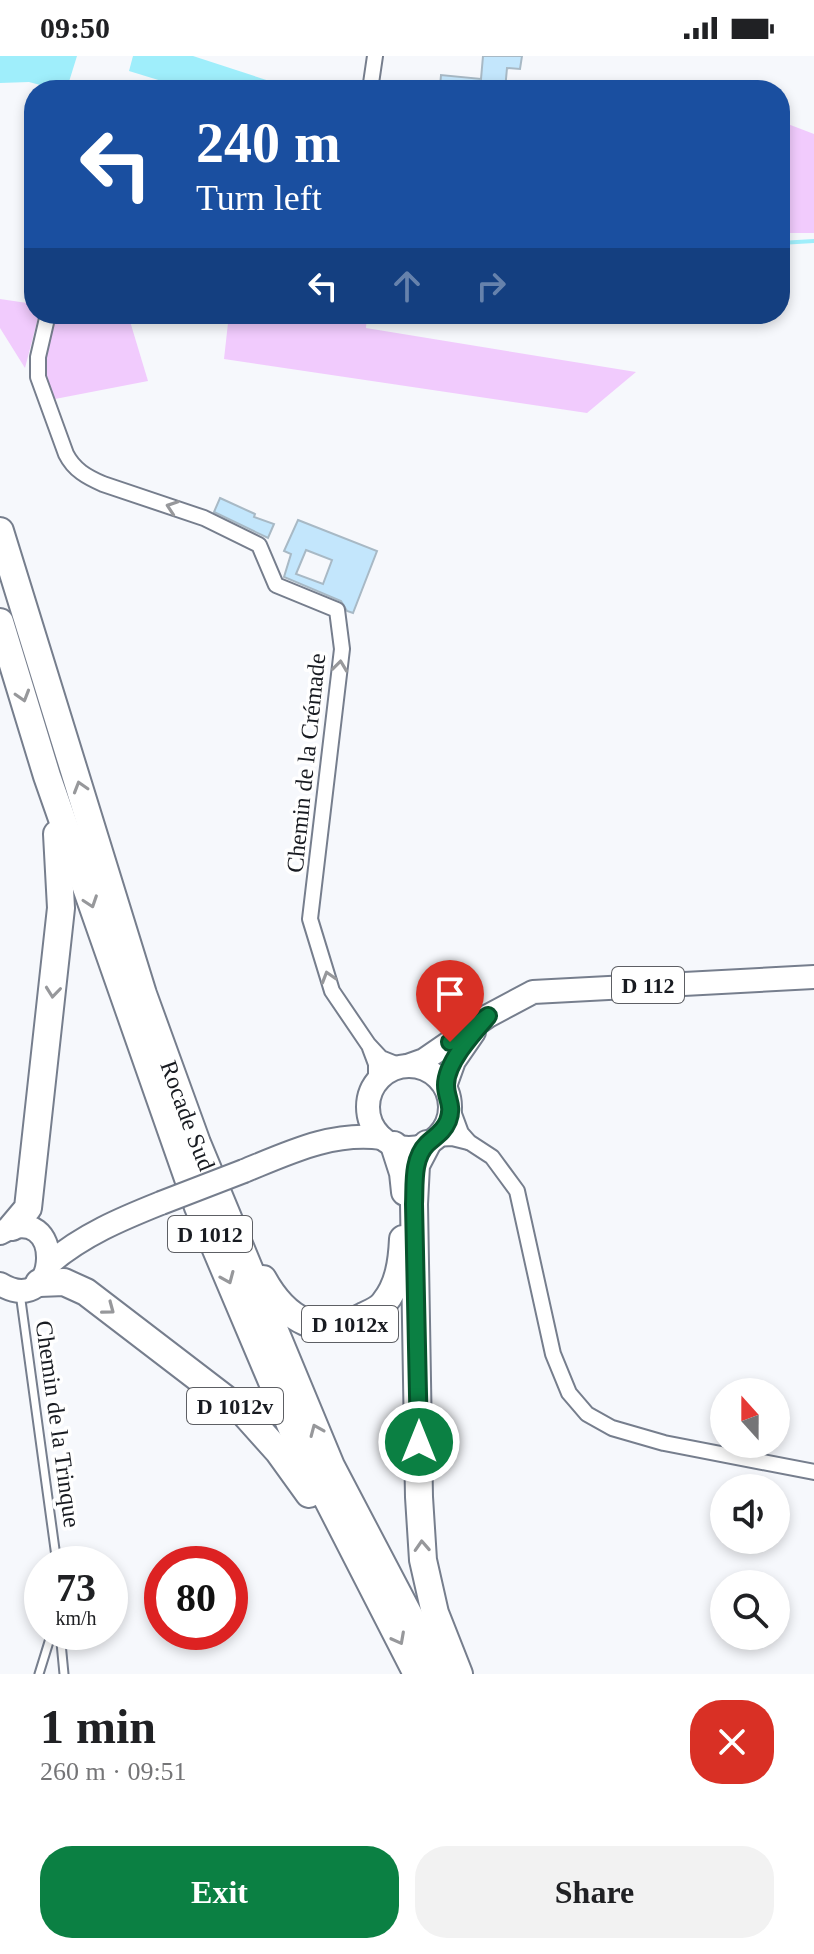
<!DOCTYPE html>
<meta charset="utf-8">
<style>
body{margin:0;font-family:"Times New Roman",serif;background:#f2f2f2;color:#202124;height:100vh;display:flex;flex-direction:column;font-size:30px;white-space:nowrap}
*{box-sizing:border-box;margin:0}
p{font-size:26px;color:#757577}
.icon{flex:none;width:44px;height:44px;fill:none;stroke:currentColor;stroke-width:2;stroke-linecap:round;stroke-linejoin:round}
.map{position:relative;height:1618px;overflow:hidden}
.drawer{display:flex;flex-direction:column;background:#fff;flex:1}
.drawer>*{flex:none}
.top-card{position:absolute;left:24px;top:24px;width:766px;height:244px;border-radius:32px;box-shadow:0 4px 12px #0003;background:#1a4fa0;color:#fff;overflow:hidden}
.needle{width:52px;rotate:339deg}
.fabs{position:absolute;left:710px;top:1322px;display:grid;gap:16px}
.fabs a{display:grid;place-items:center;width:80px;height:80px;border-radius:50%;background:#fff;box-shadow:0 4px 12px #0003;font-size:40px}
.speed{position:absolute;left:24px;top:1490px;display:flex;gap:16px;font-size:40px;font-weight:700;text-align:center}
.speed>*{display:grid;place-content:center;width:104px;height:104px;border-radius:50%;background:#fff;box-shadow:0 4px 12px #0003;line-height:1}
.speed small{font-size:20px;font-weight:400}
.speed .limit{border:12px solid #d22;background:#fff;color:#111}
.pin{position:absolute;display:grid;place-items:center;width:68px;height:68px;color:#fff;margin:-82px -34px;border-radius:50% 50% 50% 0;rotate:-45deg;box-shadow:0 0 8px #0007}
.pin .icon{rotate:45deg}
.me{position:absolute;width:88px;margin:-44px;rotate:0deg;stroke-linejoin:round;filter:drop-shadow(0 0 6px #0008)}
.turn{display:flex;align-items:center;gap:28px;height:168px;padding:0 40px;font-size:36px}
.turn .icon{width:104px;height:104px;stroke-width:2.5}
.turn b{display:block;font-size:56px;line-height:68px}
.lanes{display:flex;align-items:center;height:76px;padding:0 40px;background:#0003;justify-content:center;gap:40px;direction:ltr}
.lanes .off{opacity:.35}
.round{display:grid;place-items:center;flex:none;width:84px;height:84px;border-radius:32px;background:#f2f2f2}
.summary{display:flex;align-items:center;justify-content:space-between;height:136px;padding:0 40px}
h1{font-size:48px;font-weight:800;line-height:60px}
.button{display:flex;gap:16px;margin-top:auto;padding:16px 40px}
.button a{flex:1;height:92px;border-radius:32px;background:#0b8043;color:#fff;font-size:32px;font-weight:800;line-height:92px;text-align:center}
.button a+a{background:#f2f2f2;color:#202124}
.status{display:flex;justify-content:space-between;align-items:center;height:56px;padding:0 40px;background:#fff;direction:ltr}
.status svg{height:22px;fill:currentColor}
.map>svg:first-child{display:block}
.green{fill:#f1cbfd}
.water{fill:#9feefb}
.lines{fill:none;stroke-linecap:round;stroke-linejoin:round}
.stream{stroke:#9feefb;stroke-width:4}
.building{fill:#c3e6fc;stroke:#a8b9c5;stroke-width:2;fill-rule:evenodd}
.lane-casing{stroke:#767e8d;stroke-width:11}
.street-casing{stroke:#767e8d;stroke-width:18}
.primary-casing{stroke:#767e8d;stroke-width:26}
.highway-casing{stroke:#767e8d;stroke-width:30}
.lane{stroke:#fff;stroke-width:7}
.street{stroke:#fff;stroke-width:14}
.primary{stroke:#fff;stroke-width:22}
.highway{stroke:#fff;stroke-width:26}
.primary-bridge-casing{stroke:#767e8d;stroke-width:26;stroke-linecap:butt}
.primary-bridge{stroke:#fff;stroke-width:22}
.oneway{stroke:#97989b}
.route-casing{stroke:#07532c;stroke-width:20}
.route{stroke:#0b8043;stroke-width:14}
.labels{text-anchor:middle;stroke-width:7;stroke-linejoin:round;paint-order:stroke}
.shield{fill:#fff;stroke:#5d5f64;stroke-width:2}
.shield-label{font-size:22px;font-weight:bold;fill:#181b21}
.street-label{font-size:24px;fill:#181b21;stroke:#fff}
</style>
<div class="status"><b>09:50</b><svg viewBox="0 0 49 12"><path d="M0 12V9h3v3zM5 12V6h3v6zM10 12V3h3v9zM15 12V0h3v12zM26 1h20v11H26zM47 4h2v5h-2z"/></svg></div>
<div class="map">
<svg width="814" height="1618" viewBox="0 0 814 1618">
<rect width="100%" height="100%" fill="#f6f8fc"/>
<g class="green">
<path d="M780 65 814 78V177H780Z"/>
<path d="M0 243 34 248V258H39L25 312 0 272Z"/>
<path d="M51 258H93L129 262 148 325 55 343C40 310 45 292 51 258Z"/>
<path d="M229 258H250L328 268 332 258H367L366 272 636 316 587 357 224 303Z"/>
</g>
<g class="water">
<path d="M0 0H77L68 29 59 34 29 26 0 27Z"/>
<path d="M133 0H193L297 34H191L129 15Z"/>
</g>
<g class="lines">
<path class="stream" d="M780 187 814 185"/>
</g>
<g class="building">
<path d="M483 0H522L520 13 507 12 505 34 440 31 441 19 481 23Z"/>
<path d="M220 442 255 458 254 461 274 468 268 482 214 456Z"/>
<path d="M298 464 377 495 353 557 347 555 341 545 284 521 291 498 284 495ZM306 494 332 504 323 528 296 518Z"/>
</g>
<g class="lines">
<g class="lane-casing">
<g id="lane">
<path d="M20 1237 57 1508"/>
<path d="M60 1576 64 1618"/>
<path d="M39 1618 52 1576"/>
</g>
</g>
<g class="street-casing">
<g id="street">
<path d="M370 34 375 0"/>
<path d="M48 258 38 301V321L66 398C74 414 87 421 103 428L204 462 259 489 276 529 337 554 342 593 310 863 332 935 368 988 381 1002 401 1010"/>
<path d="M370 992 376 1008V1026"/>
<path d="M451 1050 461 1077 469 1086 492 1101 517 1135 553 1298 569 1337 587 1358 612 1372 664 1387 814 1416"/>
<path d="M435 1083 452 1082 468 1086"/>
</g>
</g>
<g class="primary-casing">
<g id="primary">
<path d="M410 1009 424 1004 488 960 533 936 814 921"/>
<circle cx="409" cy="1051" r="41"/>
<path d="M445 1030 454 1005 474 976"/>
<path d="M244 1115C288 1097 333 1075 382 1082"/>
<path d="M0 1177C66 1141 62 1265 0 1228"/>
<path d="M50 1207C83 1179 121 1163 161 1147"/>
</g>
</g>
<g class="highway-casing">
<g id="highway">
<path id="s1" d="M0 475 143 938 197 1087 331 1410 440 1618"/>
<path d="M0 566 47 720 198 1151 295 1380 417 1618"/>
<path d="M427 1088 416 1109 414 1148 419 1441 423 1504 435 1557 459 1618"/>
<path d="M394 1089 403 1117 405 1136"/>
<path d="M12 1171 28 1152 61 852 57 778"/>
<path d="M263 1223C285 1263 320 1285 364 1260 370 1257 380 1253 384 1247 399 1229 402 1205 403 1183"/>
<path d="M39 1227 64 1226 86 1236 244 1357 278 1395 309 1438"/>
</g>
</g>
<use href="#lane" class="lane"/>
<use href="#street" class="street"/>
<use href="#primary" class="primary"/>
<use href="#highway" class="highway"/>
<g class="primary-bridge-casing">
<path id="primary-bridge" d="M161 1147 244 1115"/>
</g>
<use href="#primary-bridge" class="primary-bridge"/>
</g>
<defs><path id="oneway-chevron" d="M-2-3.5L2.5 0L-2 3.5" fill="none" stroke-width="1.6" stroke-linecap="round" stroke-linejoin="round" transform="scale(2)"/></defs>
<g class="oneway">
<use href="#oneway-chevron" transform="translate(172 451) rotate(-161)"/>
<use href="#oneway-chevron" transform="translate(340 610) rotate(-83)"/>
<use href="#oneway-chevron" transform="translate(23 640) rotate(73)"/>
<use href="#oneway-chevron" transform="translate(80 731) rotate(-107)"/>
<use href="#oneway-chevron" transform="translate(91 846) rotate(71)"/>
<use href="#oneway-chevron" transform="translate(328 921) rotate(-107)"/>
<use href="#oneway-chevron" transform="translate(53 936) rotate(96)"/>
<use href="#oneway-chevron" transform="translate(228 1222) rotate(67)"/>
<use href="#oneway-chevron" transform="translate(109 1253) rotate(37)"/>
<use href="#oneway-chevron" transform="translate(316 1374) rotate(-113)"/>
<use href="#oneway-chevron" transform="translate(422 1490) rotate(-93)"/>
<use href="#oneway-chevron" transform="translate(399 1583) rotate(62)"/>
</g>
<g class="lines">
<g class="route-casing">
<path id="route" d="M419 1386 414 1148C415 1129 412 1103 427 1088 435 1080 443 1077 448 1065 454 1049 446 1043 446 1029 446 1006 474 976 488 960L450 986"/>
</g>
<use href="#route" class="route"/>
</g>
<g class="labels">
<g class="shield">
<rect x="612" y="911" width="72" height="36" rx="6"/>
<rect x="168" y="1160" width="84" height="36" rx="6"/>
<rect x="302" y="1250" width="96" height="36" rx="6"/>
<rect x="187" y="1332" width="96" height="36" rx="6"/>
</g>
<g class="shield-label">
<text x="648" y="937">D 112</text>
<text x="210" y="1186">D 1012</text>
<text x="350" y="1276">D 1012x</text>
<text x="235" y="1358">D 1012v</text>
</g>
<g class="street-label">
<text transform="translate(306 707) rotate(-84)" y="8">Chemin de la Crémade</text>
<text dy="8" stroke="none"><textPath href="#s1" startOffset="614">Rocade Sud</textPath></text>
<text transform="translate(58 1368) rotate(82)" y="8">Chemin de la Trinque</text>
</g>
</g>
</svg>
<div class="fabs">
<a><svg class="needle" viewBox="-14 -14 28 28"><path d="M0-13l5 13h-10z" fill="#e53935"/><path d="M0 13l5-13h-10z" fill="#757577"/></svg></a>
<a><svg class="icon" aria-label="sound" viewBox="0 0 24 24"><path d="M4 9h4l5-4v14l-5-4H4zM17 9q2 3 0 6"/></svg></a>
<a><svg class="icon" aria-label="search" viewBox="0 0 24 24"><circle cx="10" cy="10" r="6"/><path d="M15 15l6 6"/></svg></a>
</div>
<div class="speed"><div>73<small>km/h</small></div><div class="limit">80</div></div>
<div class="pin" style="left:450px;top:986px;background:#d93025"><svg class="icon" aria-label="arrive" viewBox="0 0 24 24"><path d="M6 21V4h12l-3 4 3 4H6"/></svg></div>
<svg class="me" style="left:419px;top:1386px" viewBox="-20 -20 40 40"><circle r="17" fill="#0b8043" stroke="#fff" stroke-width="3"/><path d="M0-11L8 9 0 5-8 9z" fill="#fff"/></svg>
<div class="top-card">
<div class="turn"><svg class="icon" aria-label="left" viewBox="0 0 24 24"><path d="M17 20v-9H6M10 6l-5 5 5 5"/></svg><div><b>240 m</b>Turn left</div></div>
<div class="lanes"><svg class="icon" aria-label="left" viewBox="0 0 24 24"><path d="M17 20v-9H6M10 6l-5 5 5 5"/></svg><svg class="icon off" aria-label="ahead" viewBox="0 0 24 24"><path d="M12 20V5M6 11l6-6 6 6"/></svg><svg class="icon off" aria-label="right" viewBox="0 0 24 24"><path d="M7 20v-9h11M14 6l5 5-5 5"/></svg></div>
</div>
</div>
<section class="drawer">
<div class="summary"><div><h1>1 min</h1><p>260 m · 09:51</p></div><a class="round" style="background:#d93025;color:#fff"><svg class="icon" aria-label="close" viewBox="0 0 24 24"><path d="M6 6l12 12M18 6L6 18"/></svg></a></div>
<div class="button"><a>Exit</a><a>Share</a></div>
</section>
